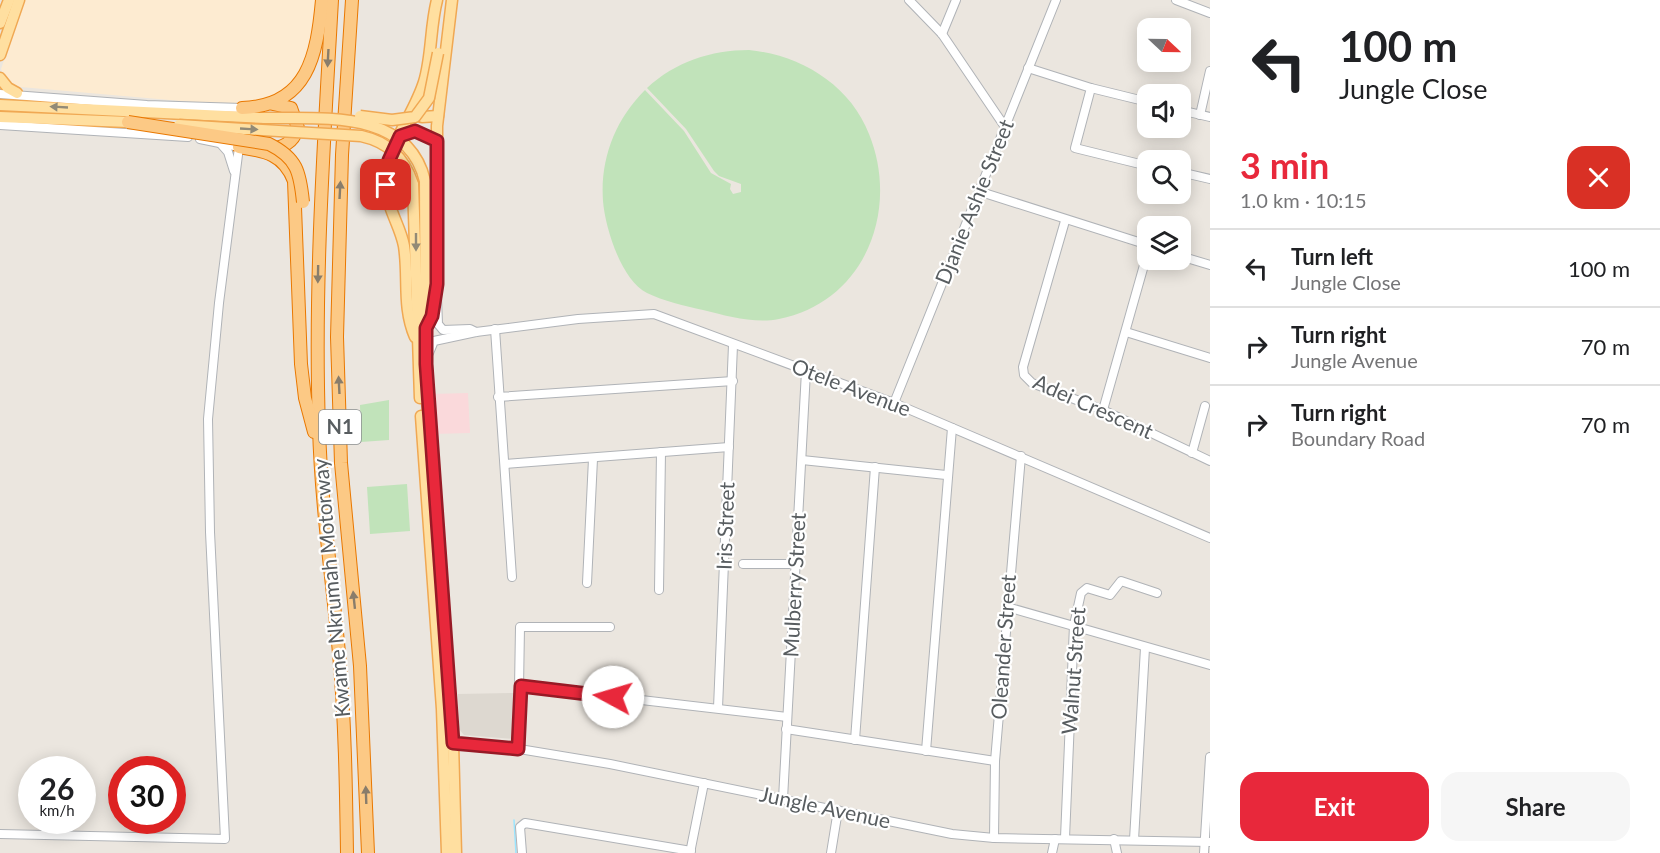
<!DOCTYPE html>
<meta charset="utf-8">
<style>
body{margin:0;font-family:Lato,sans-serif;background:#f6f6f6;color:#202124;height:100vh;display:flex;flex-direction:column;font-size:22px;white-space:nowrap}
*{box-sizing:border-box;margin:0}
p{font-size:20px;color:#757577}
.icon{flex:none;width:33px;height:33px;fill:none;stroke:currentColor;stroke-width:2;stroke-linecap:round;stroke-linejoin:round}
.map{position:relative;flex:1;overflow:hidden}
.side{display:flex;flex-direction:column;background:#fff;width:450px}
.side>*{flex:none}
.banner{background:#fff;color:#202124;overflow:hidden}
.needle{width:39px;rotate:112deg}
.controls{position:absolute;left:1137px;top:18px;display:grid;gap:12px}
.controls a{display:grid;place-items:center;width:54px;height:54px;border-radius:12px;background:#fff;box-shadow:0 3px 15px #0003;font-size:30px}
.speed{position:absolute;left:18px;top:756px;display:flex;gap:12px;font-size:30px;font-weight:700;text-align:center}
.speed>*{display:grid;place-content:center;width:78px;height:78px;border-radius:50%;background:#fff;box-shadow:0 3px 15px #0003;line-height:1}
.speed small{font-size:15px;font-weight:400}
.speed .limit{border:9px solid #d22;background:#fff;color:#111}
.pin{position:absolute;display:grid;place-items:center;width:51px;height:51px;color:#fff;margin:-26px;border-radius:12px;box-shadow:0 3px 9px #0006}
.me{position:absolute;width:66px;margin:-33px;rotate:276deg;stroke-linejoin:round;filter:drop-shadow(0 0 4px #0008)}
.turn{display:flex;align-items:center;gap:21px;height:126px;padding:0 30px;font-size:27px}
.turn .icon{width:78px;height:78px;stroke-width:2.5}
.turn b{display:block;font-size:42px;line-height:51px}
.round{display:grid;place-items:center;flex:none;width:63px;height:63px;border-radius:18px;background:#f6f6f6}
.head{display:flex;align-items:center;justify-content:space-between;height:102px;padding:0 30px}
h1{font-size:36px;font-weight:700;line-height:45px;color:#e8283b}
.action{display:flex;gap:12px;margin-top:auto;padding:12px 30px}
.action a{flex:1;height:69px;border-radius:18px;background:#e8283b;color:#fff;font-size:24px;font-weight:700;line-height:69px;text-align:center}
.action a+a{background:#f6f6f6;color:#202124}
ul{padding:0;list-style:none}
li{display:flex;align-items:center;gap:18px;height:78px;padding:0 30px;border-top:2px solid #e0e0e0}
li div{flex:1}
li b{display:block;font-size:22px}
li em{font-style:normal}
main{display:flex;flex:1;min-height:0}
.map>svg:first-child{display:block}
.commercial{fill:#fdebd1}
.education{fill:#ddd8d0}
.medical{fill:#fad9db}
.green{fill:#c1e3ba}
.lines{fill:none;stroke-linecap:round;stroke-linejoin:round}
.stream{stroke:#9be5ff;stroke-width:1.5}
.minor-casing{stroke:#b0b3b7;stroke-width:10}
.major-casing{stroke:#f0a853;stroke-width:13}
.highway-casing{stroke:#e97801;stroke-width:14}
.minor{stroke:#fff;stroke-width:8}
.major{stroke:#ffdfa0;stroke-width:10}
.highway{stroke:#fcc985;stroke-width:12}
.major-bridge-casing{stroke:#f0a853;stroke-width:13;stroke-linecap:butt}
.highway-bridge-casing{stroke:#e97801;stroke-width:14;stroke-linecap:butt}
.major-bridge{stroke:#ffdfa0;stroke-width:10}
.highway-bridge{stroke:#fcc985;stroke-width:12}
.oneway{fill:#897d6b}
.oneway2{fill:#928a76}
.route-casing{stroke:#971a26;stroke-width:15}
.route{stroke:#e8283b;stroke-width:10}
.labels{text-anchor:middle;stroke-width:4.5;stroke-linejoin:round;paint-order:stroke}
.shield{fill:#fff;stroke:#8a8e90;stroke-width:1.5}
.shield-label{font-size:20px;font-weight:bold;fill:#585d60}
.street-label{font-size:21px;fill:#585d60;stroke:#fff}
</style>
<main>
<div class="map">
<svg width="1210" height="853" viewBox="0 0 1210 853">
<rect width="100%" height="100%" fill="#ebe6df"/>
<path class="commercial" d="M25 0H320L318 23 298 79 275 95 250 104 227 105 9 86 1 69Z"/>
<path class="education" d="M515 693 514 739 464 735 459 729 458 694Z"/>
<path class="medical" d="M468 393 470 433 432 434 431 394Z"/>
<g class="green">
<path d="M749 50C801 55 850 85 869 134 900 210 865 302 779 319 755 324 727 316 703 310 685 306 663 301 647 293 621 280 605 227 603 201 600 159 615 120 645 90L684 131 711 173 731 184 730 189 733 194 741 192V184L719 176 714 171 686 129 647 88C675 62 711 50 749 50Z"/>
<path d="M389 400V440L361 442 360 405Z"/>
<path d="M407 484 410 531 370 534 367 487Z"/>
</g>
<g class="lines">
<path class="stream" d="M514 820 516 853"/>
<g class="minor-casing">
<g id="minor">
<path d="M909 0 942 34 1005 127"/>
<path d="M1176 0 1210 13"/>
<path d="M942 34 956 0"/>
<path d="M1028 68 1091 88 1148 102"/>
<path d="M1091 88 1075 148 1148 166"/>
<path d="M0 94 147 105 242 108"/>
<path d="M1180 110 1210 117"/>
<path d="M1200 115 1210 71"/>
<path d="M0 125 188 137"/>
<path d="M220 143 228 152 234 171"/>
<path d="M1180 172 1210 179"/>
<path d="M981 192 1148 245"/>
<path d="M1065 221 1023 367 1024 375 1032 383 1103 410 1210 461"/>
<path d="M1180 256 1210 265"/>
<path d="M437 298 438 324 443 330 470 329 476 332"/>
<path d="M495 329 512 577"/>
<path d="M1126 332 1210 358"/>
<path d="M429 353 434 341 476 332 578 319 654 314 894 403 1210 538"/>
<path d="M498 397 733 381"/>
<path d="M894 403 1056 0"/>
<path d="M1103 410 1148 251"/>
<path d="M1192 453 1205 406"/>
<path d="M802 460 946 475"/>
<path d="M505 464 729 447"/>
<path d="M743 564H797"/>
<path d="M587 583 593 459"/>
<path d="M659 590 661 452"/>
<path d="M1007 607 1210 665"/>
<path d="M521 686 787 717"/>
<path d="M718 708 733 345"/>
<path d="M786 729 995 761"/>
<path d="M855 740 875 467"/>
<path d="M450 743 501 746 610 764 952 834 994 838 1210 842"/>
<path d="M518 749 520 627H610"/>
<path d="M926 751 952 428"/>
<path d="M783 799 806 371"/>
<path d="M0 834 225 839 210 532 208 419 219 303 239 147 200 139"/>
<path d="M994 838 995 761 1021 456"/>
<path d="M1065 838 1074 625 1081 593 1087 588 1110 595 1121 581 1157 593"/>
<path d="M1114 839 1117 853"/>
<path d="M1134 840 1145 648"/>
<path d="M522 853 520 827 525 823 691 851"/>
<path d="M690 853 704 783"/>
<path d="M831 853 838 810"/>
<path d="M1052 853 1055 839"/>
<path d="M1204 853 1210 757"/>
</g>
</g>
<g class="major-casing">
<g id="major">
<path d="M0 23 9 0"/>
<path d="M0 55 19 0"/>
<path d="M0 78 8 88 17 93"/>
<path d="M0 105 265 118"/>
<path d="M416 105 422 117 438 116"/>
<path d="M0 117 128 122"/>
<path d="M400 136 415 131 437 141"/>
<path d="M425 181 426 386 453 743 456 853"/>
<path d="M413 184 420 398"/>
<path d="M429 322 437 284V126L452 0"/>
<path d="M415 337C402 307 409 278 404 246 400 225 387 209 386 185 385 147 413 117 424 82 432 56 430 27 437 0"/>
<path d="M421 416 442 709 447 853"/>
</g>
</g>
<g class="highway-casing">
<g id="highway">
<path d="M332 0C324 142 314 284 319 427 321 503 332 578 339 653 345 720 346 786 347 853"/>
<path d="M352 0 342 155 337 337 341 463 360 666 368 853"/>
<path d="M242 108C308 106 317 55 322 0"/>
<path d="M239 147C265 151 284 154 294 181L301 364 305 398 314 432"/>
<path d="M268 149C283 148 293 143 298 128L291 108 273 104"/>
</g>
</g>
<use href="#minor" class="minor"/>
<use href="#major" class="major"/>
<use href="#highway" class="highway"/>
<g class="major-bridge-casing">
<g id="major-bridge">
<path d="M360 116 392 120 415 117 429 98 438 53"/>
<path d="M265 118C322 119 408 109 425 181"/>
<path d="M179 125 361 136C388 142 404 157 413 184"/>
</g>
</g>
<g class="highway-bridge-casing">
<path id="highway-bridge" d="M128 122 269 144C297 158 300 172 303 202"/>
</g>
<use href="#major-bridge" class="major-bridge"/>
<use href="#highway-bridge" class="highway-bridge"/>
</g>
<defs><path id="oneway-solid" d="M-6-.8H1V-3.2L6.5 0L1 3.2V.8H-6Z" transform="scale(1.5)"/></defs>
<g class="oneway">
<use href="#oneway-solid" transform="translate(328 58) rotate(93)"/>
<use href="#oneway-solid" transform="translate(340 190) rotate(-87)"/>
<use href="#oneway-solid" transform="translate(318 274) rotate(91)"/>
<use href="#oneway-solid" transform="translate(339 385) rotate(-93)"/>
<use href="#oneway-solid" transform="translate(354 600) rotate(-96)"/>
<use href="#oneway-solid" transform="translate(366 795) rotate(-92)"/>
</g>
<g class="oneway2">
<use href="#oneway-solid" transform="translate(59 107) rotate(-177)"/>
<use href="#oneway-solid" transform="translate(249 129) rotate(3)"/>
<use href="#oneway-solid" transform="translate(416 242) rotate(90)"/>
</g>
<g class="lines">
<g class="route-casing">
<path id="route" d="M386 185 389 160 400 136 415 131 437 141V284L432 316 426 328V364L453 743 518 749 521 686 613 697"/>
</g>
<use href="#route" class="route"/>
</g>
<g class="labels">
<rect class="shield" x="319" y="410" width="42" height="34" rx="4.5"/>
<g class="shield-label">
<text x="340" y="434">N1</text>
</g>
<g class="street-label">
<text transform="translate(975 202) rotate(-68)" y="7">Djanie Ashie Street</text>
<text transform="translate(851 388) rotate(21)" y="7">Otele Avenue</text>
<text transform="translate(1093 407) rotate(24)" y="7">Adei Crescent</text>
<text transform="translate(726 526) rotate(-88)" y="7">Iris Street</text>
<text transform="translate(795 585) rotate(-87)" y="7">Mulberry Street</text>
<text transform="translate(332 588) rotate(-95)" y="7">Kwame Nkrumah Motorway</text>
<text transform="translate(1004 647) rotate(-86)" y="7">Oleander Street</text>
<text transform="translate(1074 671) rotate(-86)" y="7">Walnut Street</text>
<text transform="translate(825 808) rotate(12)" y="7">Jungle Avenue</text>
</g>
</g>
</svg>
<div class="controls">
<a><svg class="needle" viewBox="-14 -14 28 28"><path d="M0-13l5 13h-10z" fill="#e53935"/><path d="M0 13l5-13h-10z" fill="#757577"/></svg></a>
<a><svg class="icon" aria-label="sound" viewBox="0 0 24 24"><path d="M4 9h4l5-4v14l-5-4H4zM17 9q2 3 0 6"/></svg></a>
<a><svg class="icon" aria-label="search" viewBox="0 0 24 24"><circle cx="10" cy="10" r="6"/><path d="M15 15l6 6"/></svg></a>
<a><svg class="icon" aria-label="layers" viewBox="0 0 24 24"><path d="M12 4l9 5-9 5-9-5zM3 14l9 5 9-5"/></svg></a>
</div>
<div class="speed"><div>26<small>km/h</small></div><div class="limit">30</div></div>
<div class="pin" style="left:386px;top:185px;background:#d93025"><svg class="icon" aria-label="arrive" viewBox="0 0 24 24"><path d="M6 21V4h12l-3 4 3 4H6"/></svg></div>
<svg class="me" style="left:613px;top:697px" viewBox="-20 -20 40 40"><circle r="19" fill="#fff"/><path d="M0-13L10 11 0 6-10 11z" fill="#e8283b"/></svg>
</div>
<section class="side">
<div class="banner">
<div class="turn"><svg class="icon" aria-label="left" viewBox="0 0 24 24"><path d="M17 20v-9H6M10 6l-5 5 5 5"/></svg><div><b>100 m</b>Jungle Close</div></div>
</div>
<div class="head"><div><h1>3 min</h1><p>1.0 km · 10:15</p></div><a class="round" style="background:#d93025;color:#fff"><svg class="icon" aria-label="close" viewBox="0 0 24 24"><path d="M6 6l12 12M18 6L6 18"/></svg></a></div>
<ul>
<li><svg class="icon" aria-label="left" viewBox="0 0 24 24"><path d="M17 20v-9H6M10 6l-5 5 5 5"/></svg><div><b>Turn left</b><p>Jungle Close</p></div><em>100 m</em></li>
<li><svg class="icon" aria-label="right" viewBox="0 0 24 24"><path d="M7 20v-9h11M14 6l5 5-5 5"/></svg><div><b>Turn right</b><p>Jungle Avenue</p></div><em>70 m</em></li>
<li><svg class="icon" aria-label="right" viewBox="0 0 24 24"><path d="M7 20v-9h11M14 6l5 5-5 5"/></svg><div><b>Turn right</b><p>Boundary Road</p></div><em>70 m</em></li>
</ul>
<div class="action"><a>Exit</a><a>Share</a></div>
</section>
</main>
